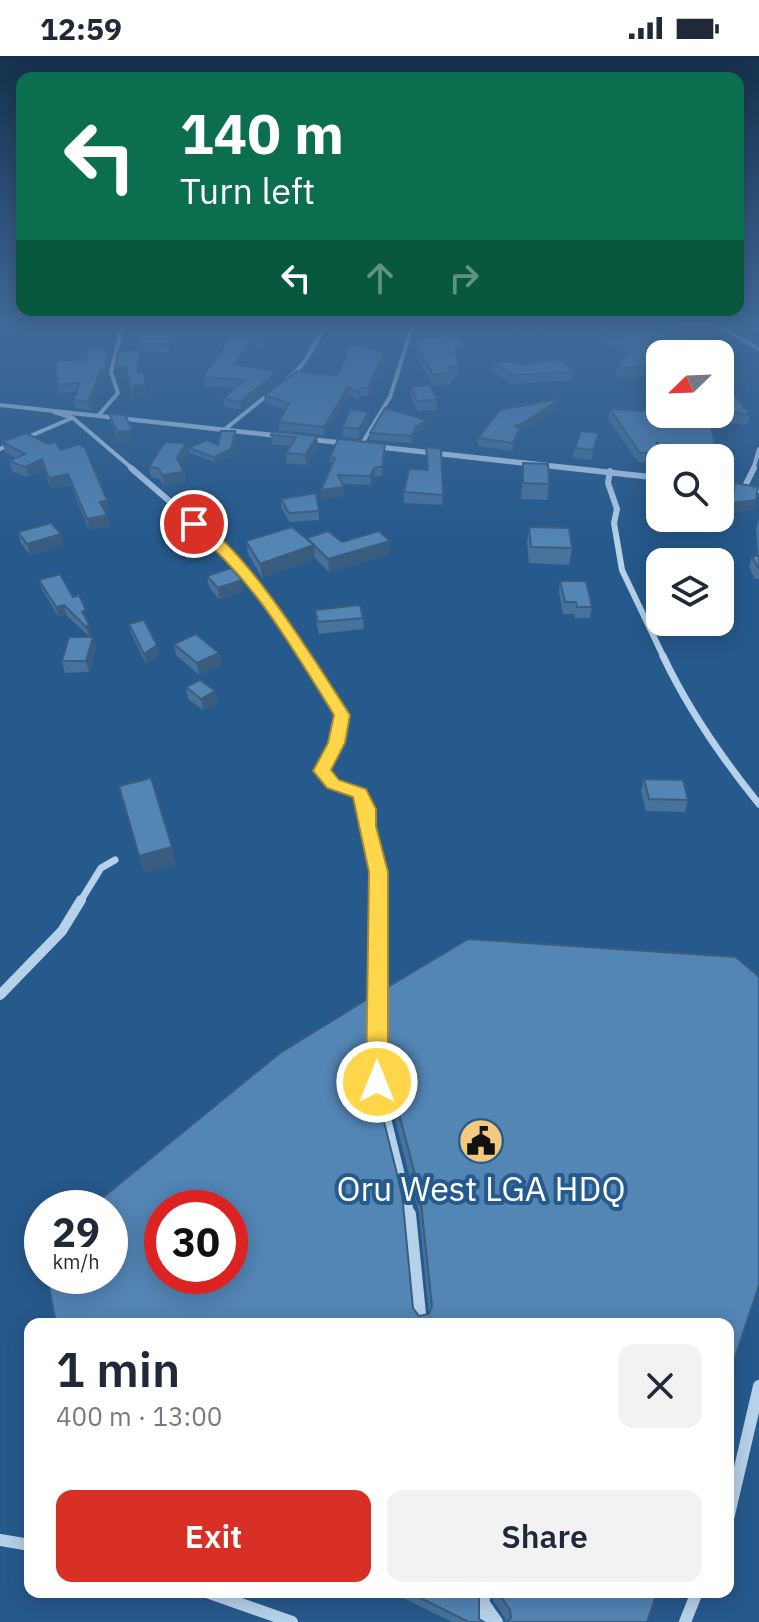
<!DOCTYPE html>
<meta charset="utf-8">
<style>
body{margin:0;font-family:"IBM Plex Sans",sans-serif;background:#f2f2f3;color:#1f2937;height:100vh;display:flex;flex-direction:column;font-size:30px;white-space:nowrap}
*{box-sizing:border-box;margin:0}
p{font-size:26px;color:#747a83}
.icon{flex:none;width:44px;height:44px;fill:none;stroke:currentColor;stroke-width:2;stroke-linecap:round;stroke-linejoin:round}
.map{position:relative;flex:1;overflow:hidden}
.details{position:absolute;left:24px;top:1262px;width:710px;height:280px;display:flex;flex-direction:column;background:#fff;border-radius:16px;box-shadow:0 4px 20px #0003}
.details>*{flex:none}
.guide{position:absolute;left:16px;top:16px;width:728px;height:244px;border-radius:16px;box-shadow:0 4px 20px #0003;background:#0b6e4f;color:#fff;overflow:hidden}
.needle{width:52px;rotate:247deg}
.controls{position:absolute;left:646px;top:284px;display:grid;gap:16px}
.controls a{display:grid;place-items:center;width:88px;height:88px;border-radius:16px;background:#fff;box-shadow:0 4px 20px #0003;font-size:40px}
.speed{position:absolute;left:24px;top:1134px;display:flex;gap:16px;font-size:40px;font-weight:700;text-align:center}
.speed>*{display:grid;place-content:center;width:104px;height:104px;border-radius:50%;background:#fff;box-shadow:0 4px 20px #0003;line-height:1}
.speed small{font-size:20px;font-weight:400}
.speed .limit{border:12px solid #d22;background:#fff;color:#111}
.pin{position:absolute;display:grid;place-items:center;width:68px;height:68px;color:#fff;margin:-34px;border:4px solid #fff;border-radius:50%;box-shadow:0 2px 8px #0007}
.me{position:absolute;width:88px;margin:-44px;rotate:0deg;stroke-linejoin:round;filter:drop-shadow(0 0 6px #0008)}
.turn{display:flex;align-items:center;gap:28px;height:168px;padding:0 32px;font-size:36px}
.turn .icon{width:104px;height:104px;stroke-width:2.5}
.turn b{display:block;font-size:56px;line-height:68px}
.lanes{display:flex;align-items:center;height:76px;padding:0 32px;background:#0003;justify-content:center;gap:40px;direction:ltr}
.lanes .off{opacity:.35}
.round{display:grid;place-items:center;flex:none;width:84px;height:84px;border-radius:16px;background:#f2f2f3}
.headline{display:flex;align-items:center;justify-content:space-between;height:136px;padding:0 32px}
h1{font-size:48px;font-weight:600;line-height:60px}
.action{display:flex;gap:16px;margin-top:auto;padding:16px 32px}
.action a{flex:1;height:92px;border-radius:16px;background:#d93025;color:#fff;font-size:32px;font-weight:600;line-height:92px;text-align:center}
.action a+a{background:#f2f2f3;color:#1f2937}
.status{display:flex;justify-content:space-between;align-items:center;height:56px;padding:0 40px;background:#fff;direction:ltr}
.status svg{height:22px;fill:currentColor}
.map>svg:first-child{display:block}
.lines{fill:none;stroke-linecap:round;stroke-linejoin:round}
.minor-far4{stroke:#b6d1ea;stroke-width:4}
.minor-far3{stroke:#b6d1ea;stroke-width:6}
.minor-far2{stroke:#b6d1ea;stroke-width:7}
.minor-far1{stroke:#b6d1ea;stroke-width:10}
.minor{stroke:#b6d1ea;stroke-width:12}
.tertiary{fill:#b6d1ea;fill-rule:evenodd}
.wall{fill:#47729c}
.shaded-wall{fill:#3a5d7f}
.building{fill:#5385b5;stroke:#3a5d7f;stroke-width:2;fill-rule:evenodd}
.route{fill:#ffd54a;stroke:#a68a30;stroke-width:2}
.labels{text-anchor:middle;stroke-width:8;stroke-linejoin:round;paint-order:stroke}
.near-poi-label{font-size:34px;fill:#fff;stroke:#26598c}
</style>
<div class="status"><b>12:59</b><svg viewBox="0 0 49 12"><path d="M0 12V9h3v3zM5 12V6h3v6zM10 12V3h3v9zM15 12V0h3v12zM26 1h20v11H26zM47 4h2v5h-2z"/></svg></div>
<div class="map">
<svg width="759" height="1566" viewBox="0 0 759 1566">
<rect width="100%" height="100%" fill="#26598c"/>
<g class="lines">
<g class="minor-far4">
<path d="M619 268H653"/>
<path d="M716 268 759 293"/>
<path d="M287 323C313 303 309 291 328 268"/>
<path d="M54 356 73 362 134 414"/>
<path d="M98 360 118 337 111 316 123 268"/>
<path d="M224 374 270 337"/>
<path d="M361 389 390 341 413 268"/>
<path d="M0 393 72 362"/>
<path d="M753 414 759 393"/>
</g>
<g class="minor-far3">
<path d="M131 412 231 498 306 602"/>
<path d="M610 415 608 427 617 453 614 467 622 514 664 602"/>
<path d="M744 432 754 412"/>
</g>
<g class="minor-far2">
<path d="M305 600 342 659 337 687 322 715 333 728 360 737C371 763 379 817 379 846"/>
<path d="M663 600C689 655 721 701 759 748"/>
<path d="M80 846 101 812 115 804"/>
</g>
<g class="minor-far1">
<path d="M379 844 377 1026 410 1160"/>
<path d="M0 939 62 875 81 844"/>
</g>
<g class="minor">
<path d="M410 1158 421 1268"/>
<path d="M728 1463 759 1330"/>
<path d="M0 1484 30 1489"/>
<path d="M207 1536 292 1566"/>
<path d="M485 1549 497 1566"/>
<path d="M483 1566 484 1536"/>
<path d="M685 1566 697 1536"/>
</g>
<g class="tertiary">
<path d="M0 347 660 419V425L0 351Z"/>
<path d="M720 426 759 431V437L720 432Z"/>
</g>
</g>
<g class="wall">
<path d="M278 268 262 292 253 291 241 309 278 324 241 354 224 351 223 342 236 332 204 330 203 321 241 278Z"/>
<path d="M429 268H451L463 303H458V322H452L451 328 433 330 417 300V289L435 281Z"/>
<path d="M604 268 660 298V308L654 307 646 321H616L617 312 625 300 622 290 601 287Z"/>
<path d="M743 268H759V274L745 273Z"/>
<path d="M176 286 170 296H141L142 303 140 316 148 338 135 339 134 347H133L128 319 118 321 138 294 137 287Z"/>
<path d="M103 293V297L109 304 108 322 103 323 90 354 75 352 74 344 76 336 59 337 57 329 86 303Z"/>
<path d="M385 295V303L368 340H361L358 344 349 339 324 379 279 374V366L285 354 265 347 264 339 337 320Z"/>
<path d="M492 306 575 316 573 324 512 328 491 315Z"/>
<path d="M720 320 750 359 747 369 710 364 716 392 714 402 700 401 701 402H663L660 400 659 405 638 406 608 363 610 353 709 361 710 358H720Z"/>
<path d="M411 330 437 344V354L417 355 411 340Z"/>
<path d="M560 349 523 375 520 376 512 395 478 390V382Z"/>
<path d="M369 356V366L359 383 343 381V371Z"/>
<path d="M109 357 134 384 119 386 111 366Z"/>
<path d="M427 371 416 378 412 387 370 384V377Z"/>
<path d="M271 379 317 380 318 390 306 409 286 407V397L290 390 272 389Z"/>
<path d="M236 380 232 399 215 406 189 397 188 392 218 389Z"/>
<path d="M2 386 61 394 109 455 105 456 110 470 89 474 71 429 51 432 44 413 28 421 12 415 9 405 16 402 5 396Z"/>
<path d="M597 386 591 404 573 401 575 392Z"/>
<path d="M426 391 443 439 442 449 404 447V436L427 414Z"/>
<path d="M385 397 382 420H375L370 429 343 428 344 431V440L322 443 321 434 331 410 330 401Z"/>
<path d="M188 398 181 409 184 416 186 426 164 430 160 423 151 421 149 411Z"/>
<path d="M523 407 549 428 547 444 521 443Z"/>
<path d="M281 443 319 455V464L290 466 281 452Z"/>
<path d="M759 463V523H755L749 511 752 500H758L756 472Z"/>
<path d="M529 471 572 492 569 509 529 507 527 487Z"/>
<path d="M18 476 61 478 63 489 30 499 21 487Z"/>
<path d="M307 484 342 486 390 485V498L329 516 315 502 262 522 248 498 246 485Z"/>
<path d="M207 520 244 535 219 543 209 531Z"/>
<path d="M39 524 73 541 88 564H87L92 578 89 580 66 559 58 560 42 533Z"/>
<path d="M560 525 592 551 590 562H575L574 558H563L559 536Z"/>
<path d="M315 554 363 562 364 573 319 578 316 565Z"/>
<path d="M129 568 157 589 159 598 146 608 131 577Z"/>
<path d="M93 581 96 592 89 616 65 617 62 605Z"/>
<path d="M174 588 219 597 221 609 199 619 176 599Z"/>
<path d="M186 631 215 635 217 647 203 654 188 643Z"/>
<path d="M644 723 688 744 685 756 646 755 641 735Z"/>
<path d="M386 932 728 1322 56 1268 369 1008 413 1252 419 1260 429 1258 419 1157 385 1025Z"/>
<path d="M391 1536H479V1563L484 1566H452Z"/>
<path d="M492 1536H657L505 1566V1562L493 1544Z"/>
</g>
<g class="shaded-wall">
<path d="M272 268H278L262 292 261 284Z"/>
<path d="M576 273 574 281 516 289 517 280Z"/>
<path d="M175 277 176 286 170 296 168 288Z"/>
<path d="M252 283 253 291 236 316 235 308Z"/>
<path d="M464 292 463 303 455 304 456 293Z"/>
<path d="M141 294 142 303 138 325 137 316Z"/>
<path d="M385 295V303L368 340V332Z"/>
<path d="M107 296 109 304 108 322 103 323 90 354 88 346Z"/>
<path d="M656 298 654 307 646 321 648 312Z"/>
<path d="M126 310 128 319 118 321 116 312Z"/>
<path d="M277 316 278 324 241 354 240 346Z"/>
<path d="M146 329 148 338 135 339 134 347 132 338 134 330Z"/>
<path d="M348 331 349 339 324 379V371Z"/>
<path d="M561 342 560 349 523 375 520 376 512 395 514 370Z"/>
<path d="M369 356V366L359 383V373Z"/>
<path d="M427 364V371L416 378 412 387V380L416 371Z"/>
<path d="M132 374 134 384 119 386 117 376Z"/>
<path d="M235 375 236 380 232 399 215 406 214 401Z"/>
<path d="M599 377 597 386 591 404 593 394Z"/>
<path d="M317 380 318 390 306 409 305 399Z"/>
<path d="M186 387 188 398 179 412 177 402Z"/>
<path d="M42 403 44 413 28 421 25 411Z"/>
<path d="M375 411V420L370 429V420Z"/>
<path d="M184 416 186 426 164 430 162 419Z"/>
<path d="M68 418 71 429 51 432 49 422Z"/>
<path d="M344 431V440L322 443 321 434Z"/>
<path d="M107 444 109 455 102 456 100 446Z"/>
<path d="M756 444 754 454 730 457 732 447Z"/>
<path d="M107 459 110 470 89 474 87 463Z"/>
<path d="M61 478 63 489 30 499 27 488Z"/>
<path d="M390 485V498L329 516 328 503Z"/>
<path d="M314 489 315 502 262 522 260 508Z"/>
<path d="M242 524 244 535 219 543 218 532Z"/>
<path d="M64 549 66 559 58 560 56 551Z"/>
<path d="M89 568 92 578 89 580 86 571Z"/>
<path d="M93 581 96 592 89 616 86 605Z"/>
<path d="M157 589 159 598 146 608 144 598Z"/>
<path d="M219 597 221 609 199 619 197 607Z"/>
<path d="M215 635 217 647 203 654 201 643Z"/>
<path d="M172 791 176 808 144 817 139 800Z"/>
</g>
<g class="building">
<path d="M146 268H170L175 277 168 288 137 287 141 273Z"/>
<path d="M249 268H272L261 284 252 283 235 308 277 316 240 346 223 342 245 324 203 321 230 281 241 278Z"/>
<path d="M434 268H451L464 292 456 293 459 311H448L452 317 433 319 417 289 425 280 441 282Z"/>
<path d="M518 268H570L576 273 517 280Z"/>
<path d="M604 268H641L645 270 681 269 703 298H656L648 312H617L628 295 624 280 602 278Z"/>
<path d="M351 289 385 295 368 332H361L358 336 348 331 324 371 279 366 289 347 264 339 297 315 337 320Z"/>
<path d="M103 293 102 297 107 296 106 314 101 315 88 346 74 344 79 327 57 329 56 305 86 303 87 294Z"/>
<path d="M141 294 137 316H143L146 329 134 330 132 338H131L126 310 116 312 118 295Z"/>
<path d="M559 303 575 316 513 319 492 306H518L520 309Z"/>
<path d="M720 320 750 359 720 354Z"/>
<path d="M430 329 437 344 417 345 411 330Z"/>
<path d="M561 342 524 367 514 370 520 371 513 387 478 382 500 354Z"/>
<path d="M385 352 427 364 416 371 412 380 370 377Z"/>
<path d="M350 353 369 356 359 373 343 371Z"/>
<path d="M610 353 660 356V358H689V360L709 361 716 392 693 391 701 402H680V397H672L656 386 661 396 640 397Z"/>
<path d="M109 357 125 359 132 374 117 376Z"/>
<path d="M221 375H235L231 393 214 401 188 392 207 384 218 389Z"/>
<path d="M273 375 317 380 305 399 286 397 296 381 271 379Z"/>
<path d="M581 375 599 377 593 394 575 392Z"/>
<path d="M26 377 48 388 55 386 61 394 79 388 85 392 107 444 100 446 107 459 87 463 68 418 49 422 42 403 25 411 9 405 25 398 2 386Z"/>
<path d="M338 383 385 388 382 411H375L370 420 338 419 344 431 321 434 335 402 330 401Z"/>
<path d="M165 386 186 387 177 402 184 416 162 419 158 412 149 411Z"/>
<path d="M426 391 441 393 443 439 404 436 409 413 428 414Z"/>
<path d="M523 407 548 408 549 428 523 427Z"/>
<path d="M735 427 758 431 756 444 732 447Z"/>
<path d="M316 437 319 455 289 457 281 443Z"/>
<path d="M51 467 61 478 27 488 18 476Z"/>
<path d="M292 471 314 489 307 482 328 475 342 486 379 475 390 485 328 503 314 489 260 508 246 485Z"/>
<path d="M529 471 569 472 572 492 531 491Z"/>
<path d="M752 500H759V512H758Z"/>
<path d="M231 512 242 524 218 532 207 520Z"/>
<path d="M60 518 73 541 79 539 86 554 82 556 89 568 86 571 64 549 56 551 39 524Z"/>
<path d="M560 525H586L592 551H577L576 546H565Z"/>
<path d="M360 549 363 562 318 566 315 554Z"/>
<path d="M144 564 157 589 144 598 129 568Z"/>
<path d="M196 578 219 597 197 607 174 588Z"/>
<path d="M69 581H93L86 605H62Z"/>
<path d="M200 624 215 635 201 643 186 631Z"/>
<path d="M151 722 172 791 139 800 119 730Z"/>
<path d="M644 723 683 724 688 744 649 743Z"/>
<path d="M468 883 736 901 759 921V1229L728 1322V1268H56L47 1220H110V1152H90L280 997 369 942V1006L402 1138 413 1252 419 1260 429 1258 432 1250 420 1138 385 1004 386 932ZM162 1152H230V1220H162Z"/>
<path d="M408 1536H479V1563L484 1566H469Z"/>
<path d="M498 1536H657L647 1566H505L511 1562 510 1554Z"/>
</g>
<linearGradient id="sky" x2="0" y2="1"><stop stop-color="#15314d"/><stop offset="0.55" stop-color="#416a99"/><stop offset="1" stop-color="#416a99" stop-opacity="0"/></linearGradient>
<rect width="759" height="487" fill="url(#sky)"/>
<path class="route" d="M189 466C229 461 327 624 350 659L345 687 331 714 339 724 366 733 376 753V770L388 816V1026L385 1033 377 1036 369 1033 366 1026 369 816 353 741 327 732 313 715 328 687 334 659C291 590 254 523 189 471Z"/>
<defs>
<g id="civic-disc" transform="scale(2.3)"><circle r="9.5" fill="#f3c97b" stroke="#26598c"/><path d="M-.6-6.5H3V-4.5H.6V-3L4-1V1h2V6H-6V1h2V-1L-.6-3ZM-1.2 2.5V6h2.4V2.5Z" fill="#111"/></g>
</defs>
<g fill-rule="evenodd">
<use href="#civic-disc" x="481" y="1085"/>
</g>
<g class="labels">
<g class="near-poi-label">
<text x="481" y="1145">Oru West LGA HDQ</text>
</g>
</g>
</svg>
<div class="controls">
<a><svg class="needle" viewBox="-14 -14 28 28"><path d="M0-13l5 13h-10z" fill="#e53935"/><path d="M0 13l5-13h-10z" fill="#747a83"/></svg></a>
<a><svg class="icon" aria-label="search" viewBox="0 0 24 24"><circle cx="10" cy="10" r="6"/><path d="M15 15l6 6"/></svg></a>
<a><svg class="icon" aria-label="layers" viewBox="0 0 24 24"><path d="M12 4l9 5-9 5-9-5zM3 14l9 5 9-5"/></svg></a>
</div>
<div class="speed"><div>29<small>km/h</small></div><div class="limit">30</div></div>
<div class="pin" style="left:194px;top:468px;background:#d93025"><svg class="icon" aria-label="arrive" viewBox="0 0 24 24"><path d="M6 21V4h12l-3 4 3 4H6"/></svg></div>
<svg class="me" style="left:377px;top:1026px" viewBox="-20 -20 40 40"><circle r="17" fill="#ffd54a" stroke="#fff" stroke-width="3"/><path d="M0-11L8 9 0 5-8 9z" fill="#fff"/></svg>
<div class="guide">
<div class="turn"><svg class="icon" aria-label="left" viewBox="0 0 24 24"><path d="M17 20v-9H6M10 6l-5 5 5 5"/></svg><div><b>140 m</b>Turn left</div></div>
<div class="lanes"><svg class="icon" aria-label="left" viewBox="0 0 24 24"><path d="M17 20v-9H6M10 6l-5 5 5 5"/></svg><svg class="icon off" aria-label="ahead" viewBox="0 0 24 24"><path d="M12 20V5M6 11l6-6 6 6"/></svg><svg class="icon off" aria-label="right" viewBox="0 0 24 24"><path d="M7 20v-9h11M14 6l5 5-5 5"/></svg></div>
</div>
<section class="details">
<div class="headline"><div><h1>1 min</h1><p>400 m · 13:00</p></div><a class="round"><svg class="icon" aria-label="close" viewBox="0 0 24 24"><path d="M6 6l12 12M18 6L6 18"/></svg></a></div>
<div class="action"><a>Exit</a><a>Share</a></div>
</section>
</div>
